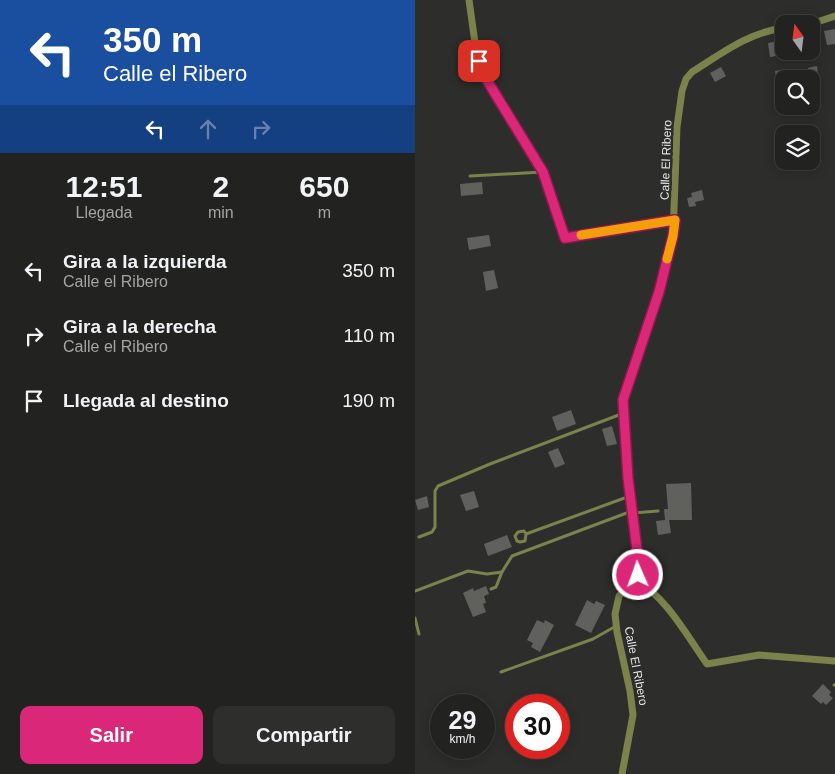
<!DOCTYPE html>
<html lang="es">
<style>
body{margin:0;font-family:Helvetica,sans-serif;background:#2e2f2d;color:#f1f3f6;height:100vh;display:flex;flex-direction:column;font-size:19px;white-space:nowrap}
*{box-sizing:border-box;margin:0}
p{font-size:16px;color:#a2a4a5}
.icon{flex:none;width:28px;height:28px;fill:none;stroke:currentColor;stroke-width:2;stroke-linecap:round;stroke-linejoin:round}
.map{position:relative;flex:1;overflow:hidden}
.panel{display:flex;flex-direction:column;background:#222220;width:415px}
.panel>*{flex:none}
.guide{background:#1a4fa0;color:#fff;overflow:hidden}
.needle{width:32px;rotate:346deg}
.controls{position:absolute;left:360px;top:15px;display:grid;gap:10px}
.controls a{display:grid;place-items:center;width:45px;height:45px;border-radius:10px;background:#222220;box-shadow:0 2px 12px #0003,0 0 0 1px #3f3f3e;font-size:25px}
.speed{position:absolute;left:15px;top:694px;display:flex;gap:10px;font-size:25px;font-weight:700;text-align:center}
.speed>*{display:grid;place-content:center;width:65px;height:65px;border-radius:50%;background:#222220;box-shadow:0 2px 12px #0003,0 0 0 1px #3f3f3e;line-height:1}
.speed small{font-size:12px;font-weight:400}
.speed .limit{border:8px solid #d22;background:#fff;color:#111}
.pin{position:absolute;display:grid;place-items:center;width:42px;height:42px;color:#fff;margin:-21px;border-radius:10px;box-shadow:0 2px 8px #0006}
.me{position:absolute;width:55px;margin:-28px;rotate:358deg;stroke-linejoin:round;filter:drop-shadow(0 0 4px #0008)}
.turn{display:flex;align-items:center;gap:18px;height:105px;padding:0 20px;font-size:22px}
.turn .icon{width:65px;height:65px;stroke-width:2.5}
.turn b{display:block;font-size:35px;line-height:42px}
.lanes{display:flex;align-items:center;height:48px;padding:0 20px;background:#0003;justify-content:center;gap:25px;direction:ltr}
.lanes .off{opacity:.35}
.eta{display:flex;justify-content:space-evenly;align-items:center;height:85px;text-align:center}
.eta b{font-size:30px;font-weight:700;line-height:35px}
.primary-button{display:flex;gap:10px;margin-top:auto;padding:10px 20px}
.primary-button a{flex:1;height:58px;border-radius:10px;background:#db2777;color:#fff;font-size:20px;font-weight:700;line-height:58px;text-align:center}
.primary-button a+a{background:#2e2f2d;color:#f1f3f6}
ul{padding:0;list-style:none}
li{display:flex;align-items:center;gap:15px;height:65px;padding:0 20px}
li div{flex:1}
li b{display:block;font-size:19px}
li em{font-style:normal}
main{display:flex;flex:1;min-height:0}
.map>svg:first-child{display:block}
.building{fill:#60615d}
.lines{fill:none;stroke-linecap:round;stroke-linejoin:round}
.lane{stroke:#7b824c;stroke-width:3}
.street{stroke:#7b824c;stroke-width:7}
.route-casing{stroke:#8e194d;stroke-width:12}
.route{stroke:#db2777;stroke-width:9}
.slow{stroke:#f59e0b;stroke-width:9}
.labels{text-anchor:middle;stroke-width:5;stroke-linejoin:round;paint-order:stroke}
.street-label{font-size:12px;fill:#e5e5e3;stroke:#2d2e2b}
</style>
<main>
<section class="panel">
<div class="guide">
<div class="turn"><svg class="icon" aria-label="left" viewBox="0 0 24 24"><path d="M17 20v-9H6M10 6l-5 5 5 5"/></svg><div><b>350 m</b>Calle el Ribero</div></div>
<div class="lanes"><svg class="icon" aria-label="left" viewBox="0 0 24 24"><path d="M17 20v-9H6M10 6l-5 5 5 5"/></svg><svg class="icon off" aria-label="ahead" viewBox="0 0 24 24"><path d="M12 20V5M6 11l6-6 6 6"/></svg><svg class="icon off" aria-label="right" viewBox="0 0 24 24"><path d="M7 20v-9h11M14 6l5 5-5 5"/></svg></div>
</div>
<div class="eta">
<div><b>12:51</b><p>Llegada</p></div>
<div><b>2</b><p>min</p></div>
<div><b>650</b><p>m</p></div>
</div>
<ul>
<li><svg class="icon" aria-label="left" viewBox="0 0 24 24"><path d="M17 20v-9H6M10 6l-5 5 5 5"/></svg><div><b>Gira a la izquierda</b><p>Calle el Ribero</p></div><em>350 m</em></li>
<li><svg class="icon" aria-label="right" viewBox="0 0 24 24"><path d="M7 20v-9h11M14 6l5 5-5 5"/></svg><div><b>Gira a la derecha</b><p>Calle el Ribero</p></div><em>110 m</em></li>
<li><svg class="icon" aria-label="arrive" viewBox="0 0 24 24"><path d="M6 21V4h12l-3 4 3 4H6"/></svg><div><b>Llegada al destino</b></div><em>190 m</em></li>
</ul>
<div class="primary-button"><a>Salir</a><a>Compartir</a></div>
</section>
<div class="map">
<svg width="420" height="774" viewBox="0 0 420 774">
<rect width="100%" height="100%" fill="#2d2e2b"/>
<g class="building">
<path d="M420 29V44L412 45 409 31Z"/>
<path d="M364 41 367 55 355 57 353 43Z"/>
<path d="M402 66 404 82 396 83V79H389L388 72H393V68Z"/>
<path d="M306 67 311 76 300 82 295 73Z"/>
<path d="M371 69 373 79H369V84L362 85 360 71Z"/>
<path d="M67 182 68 194 46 196 45 184Z"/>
<path d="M287 190 289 200 280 202 281 206 274 207 272 198 277 197 276 193Z"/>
<path d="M74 235 76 246 54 250 52 238Z"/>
<path d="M79 270 83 288 71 291 68 272Z"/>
<path d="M156 410 161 424 142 431 137 417Z"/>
<path d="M197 426 202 444 192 446 187 429Z"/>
<path d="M143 448 150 464 140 468 133 452Z"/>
<path d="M276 483 277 520H254L256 533 243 535 241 521 250 520 249 509H253L251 484Z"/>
<path d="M59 491 64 507 51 511 45 495Z"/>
<path d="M12 496 14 507 3 510 0 500Z"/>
<path d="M92 535 97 547 73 556 69 544Z"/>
<path d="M71 586 74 594 69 596 71 603 68 604 71 612 58 617 48 593 58 588 59 591Z"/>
<path d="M172 600 179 604 181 601 190 605 176 633 160 625Z"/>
<path d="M122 620 129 623 130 620 139 625 125 652 116 647 118 643 112 640Z"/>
<path d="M408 684 416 692 414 695 418 698 411 705 408 702 406 704 397 696Z"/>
</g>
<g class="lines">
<g class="lane">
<path d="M55 176 127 172"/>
<path d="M218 513 243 511"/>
<path d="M111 534 110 541 105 542 102 541 100 536 103 532 109 531 111 534 215 496"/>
<path d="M4 537 17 532 20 527V491L23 486 75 464 209 413"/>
<path d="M87 572 97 556 217 511"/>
<path d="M0 591 53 571 72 574 87 572 81 587 76 589"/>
<path d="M0 618 4 634"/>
<path d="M86 672 178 639 201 626"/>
<path d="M419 685H420"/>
</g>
<g class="street">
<path d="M54 0 60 43 68 71 128 172 150 238 260 220"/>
<path d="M396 24 420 16"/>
<path d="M219 579C251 596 272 636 292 664L344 655 420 661"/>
<path d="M207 774 218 715 215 691 202 632 200 614 204 596 223 575V558L213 478 208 400 243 292 258 236 262 127 267 91 271 79 277 72C306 54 334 32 369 28"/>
</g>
</g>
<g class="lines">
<g class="route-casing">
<path id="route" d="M64 61 73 82 128 172 150 238 260 220 258 236 244 292 208 400 213 478 223 558V575"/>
</g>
<use href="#route" class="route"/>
<path class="slow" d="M166 235 260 220 258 236 252 259"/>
</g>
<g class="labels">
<g class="street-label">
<text transform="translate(251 160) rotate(-88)" y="4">Calle El Ribero</text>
<text transform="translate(221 666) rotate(79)" y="4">Calle El Ribero</text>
</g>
</g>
</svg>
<div class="controls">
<a><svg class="needle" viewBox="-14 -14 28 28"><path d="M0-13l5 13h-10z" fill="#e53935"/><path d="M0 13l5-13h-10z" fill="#a2a4a5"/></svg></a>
<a><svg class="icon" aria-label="search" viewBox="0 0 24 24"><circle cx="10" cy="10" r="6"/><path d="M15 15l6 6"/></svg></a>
<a><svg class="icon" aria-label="layers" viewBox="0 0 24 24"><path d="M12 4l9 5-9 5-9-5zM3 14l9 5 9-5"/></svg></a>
</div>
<div class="speed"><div>29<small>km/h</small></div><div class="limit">30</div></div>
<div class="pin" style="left:64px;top:61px;background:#d93025"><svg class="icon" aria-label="arrive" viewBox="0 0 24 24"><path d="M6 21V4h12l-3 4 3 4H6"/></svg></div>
<svg class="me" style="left:223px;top:575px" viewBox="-20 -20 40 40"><circle r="17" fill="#db2777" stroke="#fff" stroke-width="3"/><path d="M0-11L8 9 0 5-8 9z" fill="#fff"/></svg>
</div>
</main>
